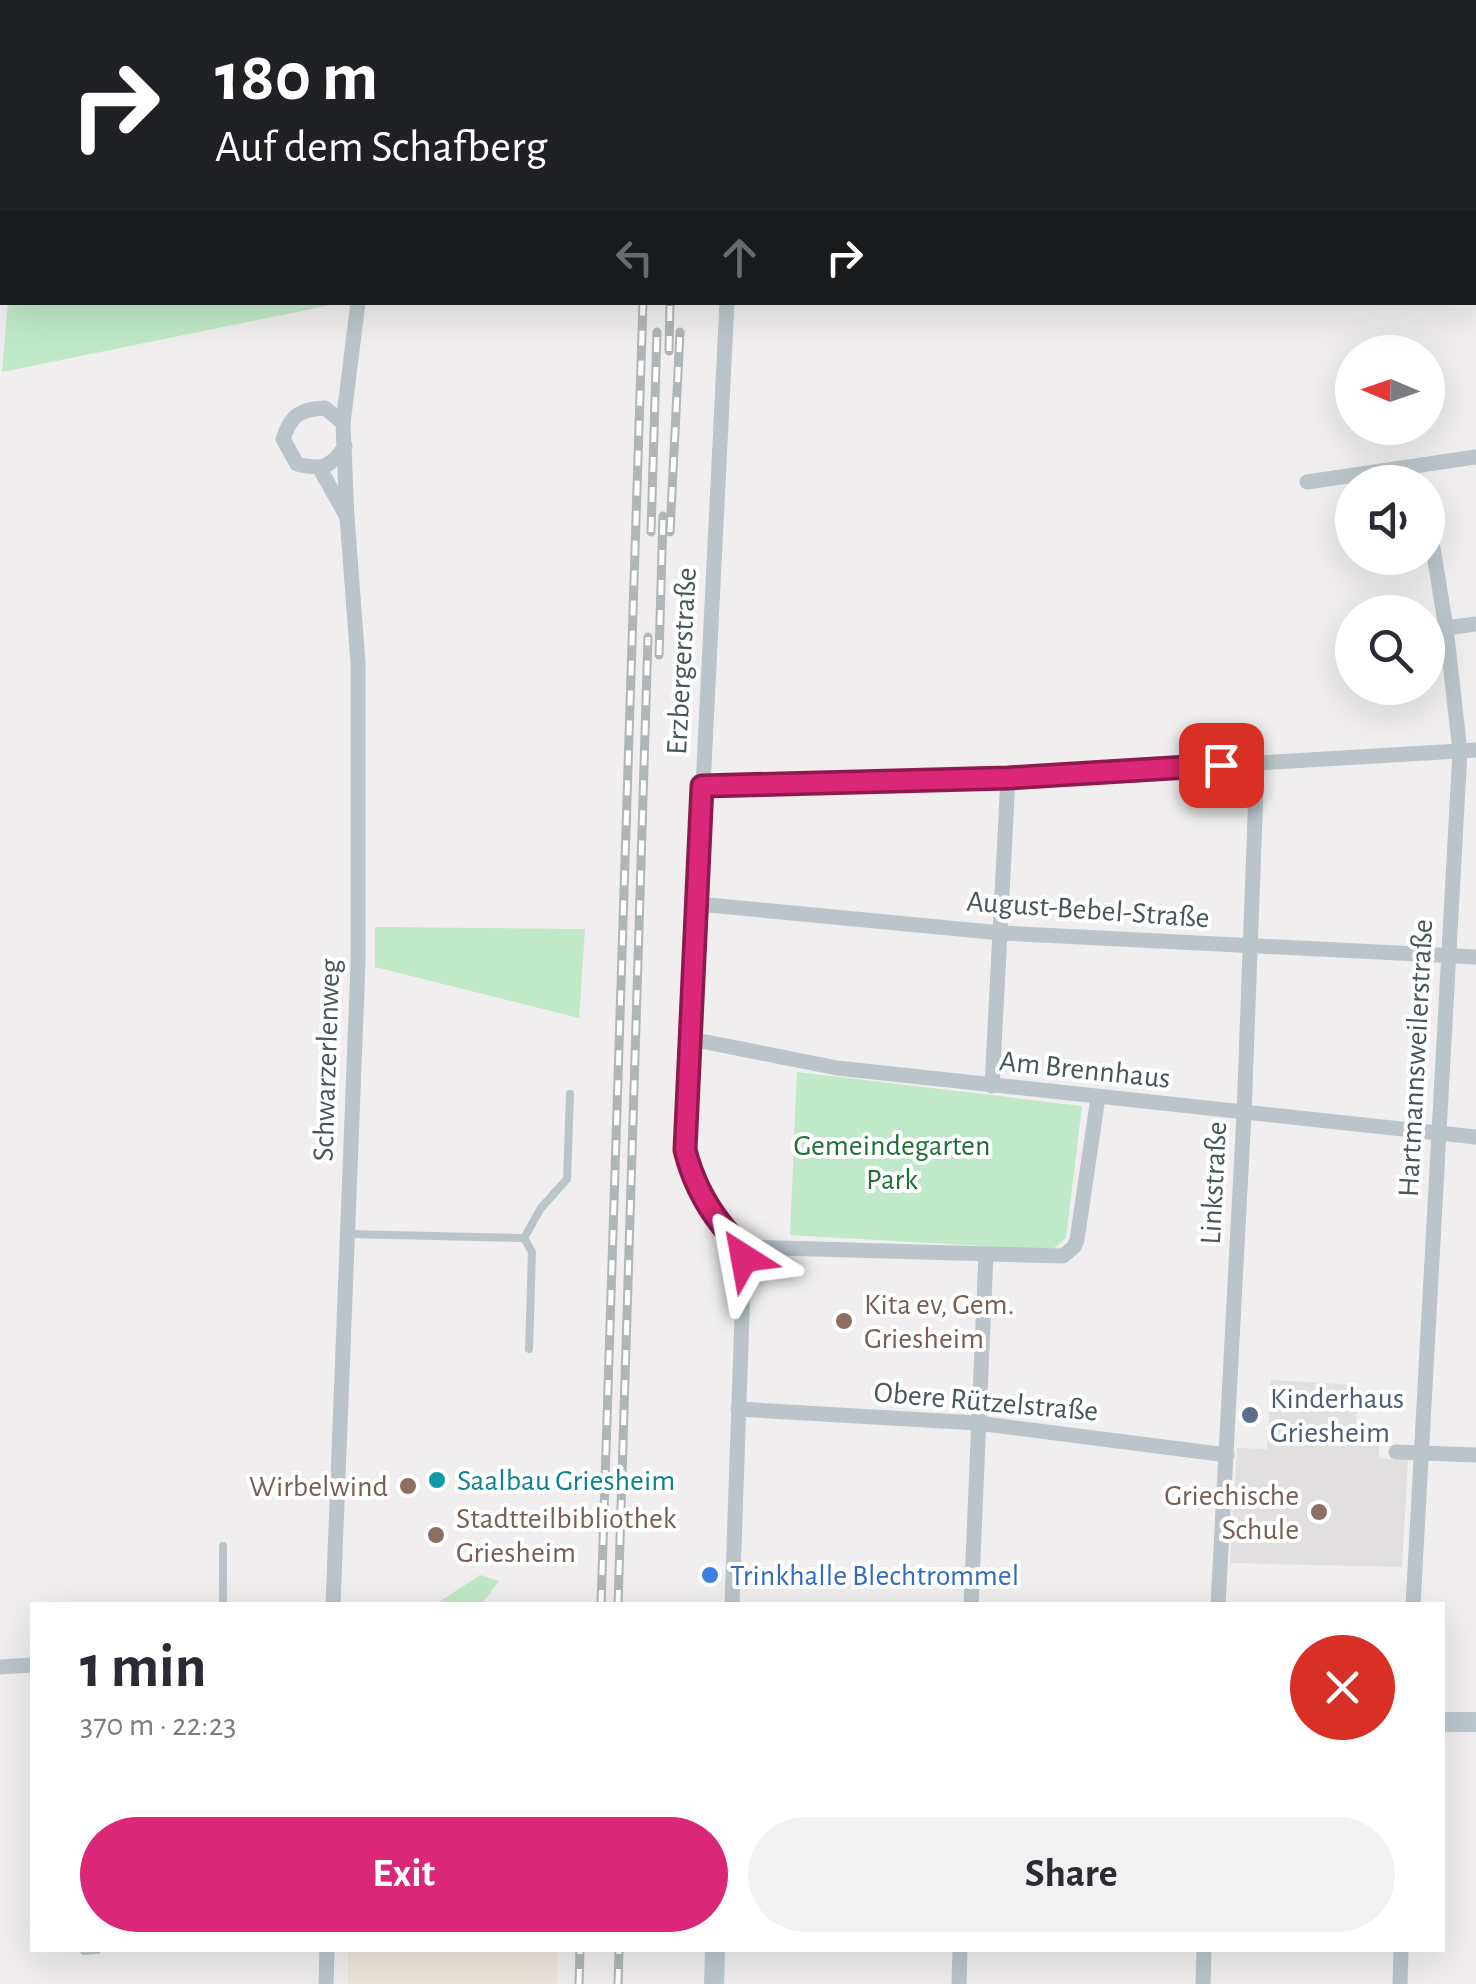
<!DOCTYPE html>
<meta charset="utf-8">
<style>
body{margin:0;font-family:"Alegreya Sans",sans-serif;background:#f2f2f3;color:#2b2b33;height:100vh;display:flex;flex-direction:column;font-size:38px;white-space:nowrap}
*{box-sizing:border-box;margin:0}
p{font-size:32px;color:#7c7c81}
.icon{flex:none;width:55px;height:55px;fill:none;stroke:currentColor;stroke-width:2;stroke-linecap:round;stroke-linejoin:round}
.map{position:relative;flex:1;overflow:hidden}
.sheet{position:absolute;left:30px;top:1602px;width:1415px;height:350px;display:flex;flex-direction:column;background:#fff;border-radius:0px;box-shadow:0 10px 40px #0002}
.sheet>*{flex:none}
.hud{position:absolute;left:0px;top:0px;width:1478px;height:305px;box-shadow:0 10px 40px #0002;background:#202124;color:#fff;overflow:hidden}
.needle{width:65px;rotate:272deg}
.buttons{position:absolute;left:1335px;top:335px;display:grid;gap:20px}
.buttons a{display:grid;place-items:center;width:110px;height:110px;border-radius:50%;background:#fff;box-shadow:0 10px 40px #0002;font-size:50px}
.pin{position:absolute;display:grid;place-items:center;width:85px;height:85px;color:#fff;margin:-42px;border-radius:20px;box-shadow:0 5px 15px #0006}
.me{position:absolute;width:110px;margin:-55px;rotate:326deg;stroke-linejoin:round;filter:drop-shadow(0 0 8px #0008)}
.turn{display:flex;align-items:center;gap:35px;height:210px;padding:0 50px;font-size:45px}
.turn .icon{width:130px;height:130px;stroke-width:2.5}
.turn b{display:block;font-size:70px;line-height:85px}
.lanes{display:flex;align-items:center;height:95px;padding:0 50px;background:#0003;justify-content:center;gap:50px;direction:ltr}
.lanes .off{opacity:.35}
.round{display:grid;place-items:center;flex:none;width:105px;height:105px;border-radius:52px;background:#f2f2f3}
.summary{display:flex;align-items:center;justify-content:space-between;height:170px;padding:0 50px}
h1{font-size:60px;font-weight:700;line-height:75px}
.action{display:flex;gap:20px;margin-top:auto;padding:20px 50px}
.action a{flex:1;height:115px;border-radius:60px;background:#db2777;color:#fff;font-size:40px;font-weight:700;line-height:115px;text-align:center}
.action a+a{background:#f2f2f3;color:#2b2b33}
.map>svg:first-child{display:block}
.commercial{fill:#eee7df}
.education{fill:#e1dfdf}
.green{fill:#c0e9c7}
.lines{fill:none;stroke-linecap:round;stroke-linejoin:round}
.highway-casing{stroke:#7696a3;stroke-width:30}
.lane{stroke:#bbc5c9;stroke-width:8}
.street{stroke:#bbc5c9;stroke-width:15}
.secondary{stroke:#bbc8cd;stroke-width:20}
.highway{stroke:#8babb7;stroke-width:28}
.rail-casing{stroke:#b0b5b7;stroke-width:9}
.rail{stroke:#fff;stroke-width:5;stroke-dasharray:15;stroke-linecap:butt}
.route-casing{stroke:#8e194d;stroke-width:25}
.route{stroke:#db2777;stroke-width:18}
.education-dot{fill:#8d6e63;stroke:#fff;stroke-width:4}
.service-dot{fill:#5c6f8a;stroke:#fff;stroke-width:4}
.culture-dot{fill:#0f9aa8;stroke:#fff;stroke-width:4}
.shop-dot{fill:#3f7fe0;stroke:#fff;stroke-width:4}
.labels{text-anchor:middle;stroke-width:8;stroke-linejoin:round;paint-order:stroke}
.street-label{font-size:30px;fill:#485559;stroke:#fff}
.park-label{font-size:30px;fill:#217136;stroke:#fff}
.education-label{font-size:30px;fill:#785e54;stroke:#fff;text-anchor:start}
.service-label{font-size:30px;fill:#4e5e75;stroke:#fff;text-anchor:start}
.culture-label{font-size:30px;fill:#0d838f;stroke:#fff;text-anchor:start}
.shop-label{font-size:30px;fill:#366cbe;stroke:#fff;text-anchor:start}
</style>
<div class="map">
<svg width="1476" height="1984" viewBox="0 0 1476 1984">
<rect width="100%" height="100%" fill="#f0eeee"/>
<rect class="commercial" x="348" y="1950" width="209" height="34"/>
<path class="education" d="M1271 1380 1358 1385 1355 1441 1379 1442V1458L1408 1460 1402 1567 1230 1563 1237 1448 1267 1449Z"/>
<g class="green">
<path d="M8 303V302L341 303 2 372Z"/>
<path d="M375 927 585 929 579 1018 375 967Z"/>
<path d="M797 1072 1082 1106 1066 1238 1052 1250 790 1235Z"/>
<path d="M480 1575 499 1581 481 1605H442L439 1602Z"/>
</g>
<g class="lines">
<g class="highway-casing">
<g id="highway">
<path d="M305 2 311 0"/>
<path d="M476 2 484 0"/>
<path d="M0 127 2 126"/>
<path d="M0 190 2 188"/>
</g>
</g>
<g class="lane">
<path d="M46 2 53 0"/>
<path d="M777 2 778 0"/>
<path d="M1082 2H1092"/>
<path d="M0 33 2 30"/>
<path d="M347 1234 524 1238 541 1208 567 1179 570 1094"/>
<path d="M524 1238 532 1252 529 1349"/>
<path d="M223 1605V1546"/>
<path d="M84 1951 97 1950"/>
</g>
<g class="street">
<path d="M1475 151H1476"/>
<path d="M727 302 685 1150C691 1175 701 1196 716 1217 726 1231 739 1242 744 1258L732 1605"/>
<path d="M343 423 358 302"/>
<path d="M320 469 347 517 343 423 325 408C300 409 291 415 283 439L297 464C322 470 331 468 345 446"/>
<path d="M1307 482 1476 457"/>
<path d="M1446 628 1476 624"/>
<path d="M701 786 1008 778 1476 750"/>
<path d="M698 904 1001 933 1476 957"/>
<path d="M691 1039 837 1068 1476 1137"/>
<path d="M992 1086 1008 778"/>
<path d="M741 1247 1063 1256 1074 1247 1077 1240 1098 1097"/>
<path d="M738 1409 977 1423 1227 1455"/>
<path d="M1396 1452 1476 1455"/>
<path d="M333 1605 358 964V663L347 517"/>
<path d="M971 1605 986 1254"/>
<path d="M1218 1605 1244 1114 1257 763"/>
<path d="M1413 1605 1460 751 1446 628 1428 517"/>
<path d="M0 1667 32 1665"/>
<path d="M326 1984 327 1950"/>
<path d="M959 1984 960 1950"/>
<path d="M1203 1984 1204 1950"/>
<path d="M1400 1984 1401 1950"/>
</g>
<g class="secondary">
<path d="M1442 1722H1476"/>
<path d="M714 1984 715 1950"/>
</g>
<use href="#highway" class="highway"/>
<g class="rail-casing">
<g id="rail">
<path d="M652 2 653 0"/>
<path d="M690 2V0"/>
<path d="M669 351 670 302"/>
<path d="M651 532 657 332"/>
<path d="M670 532 680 332"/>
<path d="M659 655 663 516"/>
<path d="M601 1605 643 302"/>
<path d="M618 1605 648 637"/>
<path d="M579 1984 580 1950"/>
<path d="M618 1984 619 1950"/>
</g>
</g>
<use href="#rail" class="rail"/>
</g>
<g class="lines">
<g class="route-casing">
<path id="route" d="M744 1258C740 1244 730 1236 721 1224 703 1201 692 1178 685 1150L702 786 1008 778 1221 765"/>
</g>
<use href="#route" class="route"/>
</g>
<g class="education-dot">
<circle cx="844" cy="1321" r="10"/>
<circle cx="408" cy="1486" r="10"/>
<circle cx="1319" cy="1512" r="10"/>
<circle cx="436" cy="1535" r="10"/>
</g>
<circle class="service-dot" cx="1250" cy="1415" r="10"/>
<circle class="culture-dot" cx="437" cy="1480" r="10"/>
<circle class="shop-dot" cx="710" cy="1575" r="10"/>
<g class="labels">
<g class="street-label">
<text transform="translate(681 661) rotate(-87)" y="10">Erzbergerstraße</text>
<text transform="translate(1088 909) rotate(4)" y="10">August-Bebel-Straße</text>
<text transform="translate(1415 1058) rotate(-87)" y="10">Hartmannsweilerstraße</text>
<text transform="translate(326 1060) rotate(-88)" y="10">Schwarzerlenweg</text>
<text transform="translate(1085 1069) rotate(6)" y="10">Am Brennhaus</text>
<text transform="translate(1213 1183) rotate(-87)" y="10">Linkstraße</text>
<text transform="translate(986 1401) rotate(5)" y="10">Obere Rützelstraße</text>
</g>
<g class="park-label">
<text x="892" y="1155">Gemeindegarten<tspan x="892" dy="34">Park</tspan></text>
</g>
<g class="education-label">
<text x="864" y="1314">Kita ev, Gem.<tspan x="864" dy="34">Griesheim</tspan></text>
<text x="388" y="1496" text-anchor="end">Wirbelwind</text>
<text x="1299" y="1505" text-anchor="end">Griechische<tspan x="1299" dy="34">Schule</tspan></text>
<text x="456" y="1528">Stadtteilbibliothek<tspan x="456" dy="34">Griesheim</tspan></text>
</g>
<g class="service-label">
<text x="1270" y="1408">Kinderhaus<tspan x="1270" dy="34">Griesheim</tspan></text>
</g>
<g class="culture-label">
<text x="457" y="1490">Saalbau Griesheim</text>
</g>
<g class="shop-label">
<text x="730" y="1585">Trinkhalle Blechtrommel</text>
</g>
</g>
</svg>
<div class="buttons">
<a><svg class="needle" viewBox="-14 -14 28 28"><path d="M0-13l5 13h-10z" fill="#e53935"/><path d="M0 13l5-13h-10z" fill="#7c7c81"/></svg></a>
<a><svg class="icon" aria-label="sound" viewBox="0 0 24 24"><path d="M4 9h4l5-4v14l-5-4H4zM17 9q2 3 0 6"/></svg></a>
<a><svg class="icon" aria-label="search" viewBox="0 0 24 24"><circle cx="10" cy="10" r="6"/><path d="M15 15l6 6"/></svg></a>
</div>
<div class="pin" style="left:1221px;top:765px;background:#d93025"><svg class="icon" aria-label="arrive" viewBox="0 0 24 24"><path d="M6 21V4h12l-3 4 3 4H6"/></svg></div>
<svg class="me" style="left:744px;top:1258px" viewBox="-20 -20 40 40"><path d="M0-17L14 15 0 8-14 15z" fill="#db2777" stroke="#fff" stroke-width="4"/></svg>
<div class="hud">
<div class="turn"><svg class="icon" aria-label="right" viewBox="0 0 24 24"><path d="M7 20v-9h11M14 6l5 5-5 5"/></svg><div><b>180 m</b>Auf dem Schafberg</div></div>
<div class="lanes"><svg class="icon off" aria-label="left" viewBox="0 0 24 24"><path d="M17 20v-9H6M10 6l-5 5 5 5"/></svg><svg class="icon off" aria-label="ahead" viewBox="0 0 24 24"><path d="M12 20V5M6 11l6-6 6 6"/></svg><svg class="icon" aria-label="right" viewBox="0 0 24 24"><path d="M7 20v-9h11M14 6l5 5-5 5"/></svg></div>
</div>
<section class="sheet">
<div class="summary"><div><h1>1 min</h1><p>370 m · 22:23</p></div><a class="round" style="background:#d93025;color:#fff"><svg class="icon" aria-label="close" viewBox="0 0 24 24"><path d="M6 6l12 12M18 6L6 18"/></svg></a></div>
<div class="action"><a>Exit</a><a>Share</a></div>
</section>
</div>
